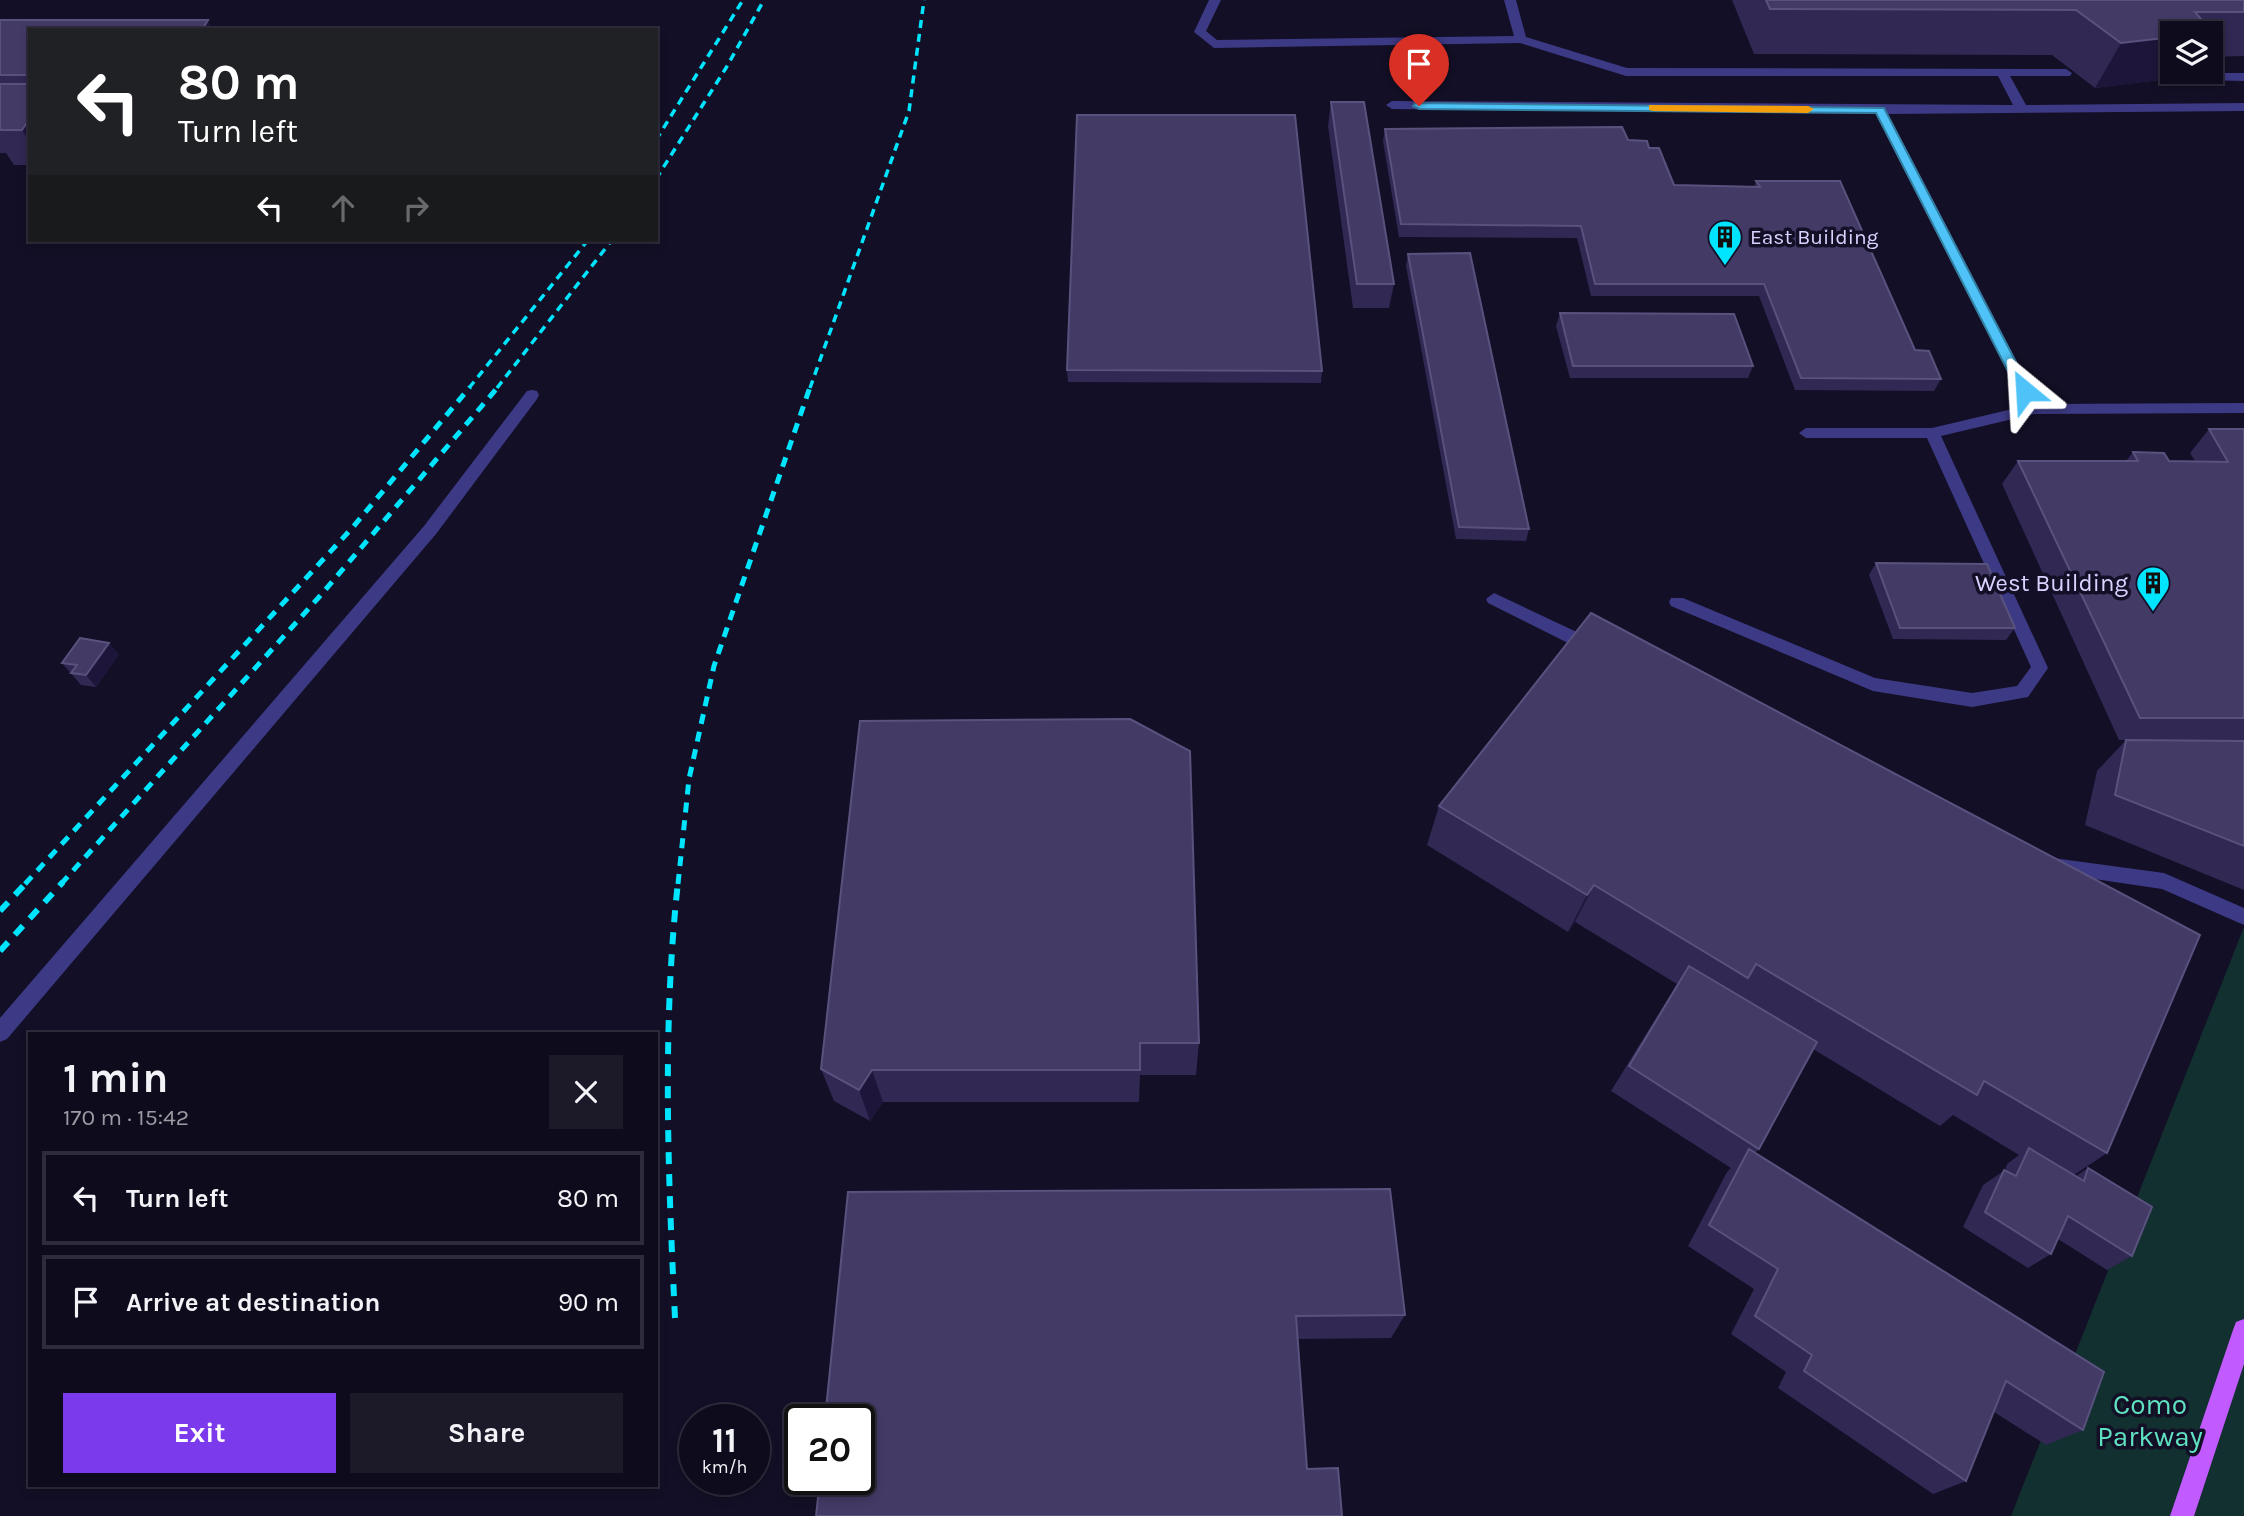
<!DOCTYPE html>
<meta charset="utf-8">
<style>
body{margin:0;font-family:Karla,sans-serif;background:#1c1929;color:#f1f3f6;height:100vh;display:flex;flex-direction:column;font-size:26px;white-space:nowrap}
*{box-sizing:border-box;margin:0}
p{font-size:23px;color:#9b9ba3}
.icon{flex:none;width:38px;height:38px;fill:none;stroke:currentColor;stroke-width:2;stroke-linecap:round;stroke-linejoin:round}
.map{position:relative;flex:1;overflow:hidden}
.panel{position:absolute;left:28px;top:1032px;width:630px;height:455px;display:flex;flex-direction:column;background:#0e0b1c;border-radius:0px;box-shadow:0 4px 10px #0003,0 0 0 2px #2e2b3b}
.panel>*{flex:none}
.top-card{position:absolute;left:28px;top:28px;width:630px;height:214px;border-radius:0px;box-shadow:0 4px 10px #0003,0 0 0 2px #2e2b3b;background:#202124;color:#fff;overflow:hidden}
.controls{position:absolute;left:2160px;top:21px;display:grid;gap:14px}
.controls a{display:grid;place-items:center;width:63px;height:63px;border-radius:0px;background:#0e0b1c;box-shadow:0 4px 10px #0003,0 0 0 2px #2e2b3b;font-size:35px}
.speed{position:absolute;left:679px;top:1404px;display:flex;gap:14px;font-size:35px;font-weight:700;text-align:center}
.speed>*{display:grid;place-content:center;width:91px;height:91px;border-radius:50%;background:#0e0b1c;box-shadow:0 4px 10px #0003,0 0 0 2px #2e2b3b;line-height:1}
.speed small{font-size:18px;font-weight:400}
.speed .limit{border:4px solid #111;border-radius:10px;background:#fff;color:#111}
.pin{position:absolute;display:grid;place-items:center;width:60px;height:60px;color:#fff;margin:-72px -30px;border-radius:50% 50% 50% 0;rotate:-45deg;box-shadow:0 0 7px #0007}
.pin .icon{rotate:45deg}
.me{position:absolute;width:77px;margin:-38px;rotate:333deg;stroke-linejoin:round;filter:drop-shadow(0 0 5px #0008)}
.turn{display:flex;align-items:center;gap:24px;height:147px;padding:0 35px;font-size:32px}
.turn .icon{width:91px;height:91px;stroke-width:2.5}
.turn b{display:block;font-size:49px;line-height:60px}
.lanes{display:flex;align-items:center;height:66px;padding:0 35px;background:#0003;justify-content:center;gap:35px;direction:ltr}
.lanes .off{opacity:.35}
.round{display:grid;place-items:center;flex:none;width:74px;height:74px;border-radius:0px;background:#1c1929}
.headline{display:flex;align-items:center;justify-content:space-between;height:119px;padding:0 35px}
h1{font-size:42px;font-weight:700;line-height:52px}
.cta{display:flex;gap:14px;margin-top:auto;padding:14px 35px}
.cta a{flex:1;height:80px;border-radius:0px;background:#7c3aed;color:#fff;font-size:28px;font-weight:700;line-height:80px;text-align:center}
.cta a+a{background:#1c1929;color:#f1f3f6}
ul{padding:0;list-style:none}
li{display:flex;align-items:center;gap:21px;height:94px;margin:0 14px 10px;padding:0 21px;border:4px solid #2e2b3b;border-radius:0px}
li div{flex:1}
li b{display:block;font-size:26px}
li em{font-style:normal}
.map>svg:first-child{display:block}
.green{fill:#12302f}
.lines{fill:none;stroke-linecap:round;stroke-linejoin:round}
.minor{fill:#3d3a85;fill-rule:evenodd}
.major{fill:#c25bff;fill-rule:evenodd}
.rail-far2{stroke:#00e5ff;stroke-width:3.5;stroke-dasharray:8 6;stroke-linecap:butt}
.rail-far1{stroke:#00e5ff;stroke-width:5;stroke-dasharray:10 8;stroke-linecap:butt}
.rail{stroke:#00e5ff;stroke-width:6;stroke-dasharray:12 10;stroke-linecap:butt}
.wall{fill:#312854}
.shaded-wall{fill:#1d163a}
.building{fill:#433a66;stroke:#5a527e;stroke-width:2}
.route{fill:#4fc3f7;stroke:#337fa1;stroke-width:2}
.slow{fill:#f59e0b}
.labels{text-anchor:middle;stroke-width:7;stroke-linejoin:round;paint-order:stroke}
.far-poi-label{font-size:21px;fill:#d9d4ff;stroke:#130f26;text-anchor:start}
.poi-label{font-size:24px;fill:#d9d4ff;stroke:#130f26;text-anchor:end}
.near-park-label{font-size:28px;fill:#5fe0c0;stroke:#130f26}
</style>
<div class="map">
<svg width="2244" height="1516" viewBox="0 0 2244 1516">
<rect width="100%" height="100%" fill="#130f26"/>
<path class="green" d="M2244 927V1516H2011Z"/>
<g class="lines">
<g class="minor">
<path d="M1209 0H1221L1206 31 1217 40 1514 36 1504 0H1516L1526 37 1627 68 2066 69 2072 73 2070 76H2010L2026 105 2244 103V111L1888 114 2039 404 2244 403V413L2034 414 1941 436 2048 668 2028 697 1972 707 1873 691 1671 606 1669 602 1671 598H1683L1875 678 1972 693 2017 686 2031 667 1927 438H1806L1799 433 1806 428H1932L2025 406 1876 114 1392 109 1386 105 1392 101 2013 105 1998 76H1626L1520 43 1214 48 1194 32Z"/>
<path d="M2207 73H2244V81L2203 80 2201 77Z"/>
<path d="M532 390 537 391 539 395 537 399 436 534 7 1039 0 1042V1018L424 526 527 391Z"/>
<path d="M1494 593 1598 642 1600 647 1598 652H1586L1488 603 1486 599Z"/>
<path d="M2053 858 2164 873 2244 908V925L2162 889 2047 872 2044 866 2047 860Z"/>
</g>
<path class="major" d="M2244 1319V1364L2194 1516H2170L2233 1330 2236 1322Z"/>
<g class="rail-far2">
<path d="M656 140 743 0"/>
<path d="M656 179 726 68 764 0"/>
<path d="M469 388 588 240"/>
<path d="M497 388 612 240"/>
<path d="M810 388 909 111 924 0"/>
</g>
<g class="rail-far1">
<path d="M25 884 353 527 470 387"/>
<path d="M61 884 320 596 498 387"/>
<path d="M678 884 689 779 714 666 810 387"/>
</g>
<g class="rail">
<path d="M0 911 27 882"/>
<path d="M0 951 63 882"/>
<path d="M675 1318C668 1173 662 1027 678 882"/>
</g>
</g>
<g class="wall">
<path d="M1732 0H2244V56L2210 57V33L2172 72H2187L2184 77 2095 88 2052 55 1754 54Z"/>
<path d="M0 20 30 30V165H14L6 153H0Z"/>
<path d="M1331 102 1394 284 1389 308H1353L1328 126Z"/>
<path d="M1385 129 1628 140 1649 148 1674 185 1754 187 1756 181 1941 379 1934 391 1795 390 1759 296H1591L1577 238 1399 237 1383 141Z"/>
<path d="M1408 254 1529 529 1526 541 1456 539 1406 266Z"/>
<path d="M1560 313 1753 366 1748 378H1570L1556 326Z"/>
<path d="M1067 370 1322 371 1321 383 1068 382Z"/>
<path d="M2209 429H2244V890L2085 825 2097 771 2126 740H2119L2002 484 2018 461H2126L2133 452 2169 461H2195L2190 453Z"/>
<path d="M1876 563 2015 628 2006 640 1893 639 1869 575Z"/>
<path d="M1591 613 2107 1153 2074 1175 2076 1176 2088 1168 2132 1256 2107 1270 2058 1239 2051 1254 2028 1268 1963 1227 1983 1185 2005 1170 2007 1164 2019 1155 1953 1115 1940 1126 1813 1049 1759 1149 1755 1153 2083 1430 2046 1445 1994 1412 1966 1481 1933 1494 1778 1388 1786 1372 1731 1334 1754 1289 1688 1246 1727 1172 1731 1168 1611 1091 1677 984 1575 922 1568 932 1427 845 1439 806Z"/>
<path d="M119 654 96 687 81 685 62 663Z"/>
<path d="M860 721 1199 1043 1196 1075H1140L1139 1102H883L870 1121 834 1101 821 1069Z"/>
<path d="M848 1192 1405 1315 1391 1338 1297 1339 1307 1469Z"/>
</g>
<g class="shaded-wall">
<path d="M208 20 213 30H202Z"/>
<path d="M2172 37V72H2187L2184 77 2095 88 2121 43Z"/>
<path d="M30 118V142L22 130Z"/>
<path d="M109 643 119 654 96 687 86 675Z"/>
<path d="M1594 885 1575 922 1568 932 1587 895Z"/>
<path d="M872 1070 883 1102 870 1121 859 1090Z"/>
</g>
<g class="building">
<path d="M1766 0H2244V12H2195L2212 32 2201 33H2172V37L2121 43 2076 10 1770 9Z"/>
<path d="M0 20H208L202 30H30V75H0Z"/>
<path d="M0 84H30V118L22 130H0Z"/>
<path d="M1331 102H1364L1394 284H1357Z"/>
<path d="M1077 115H1295L1322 371 1067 370Z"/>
<path d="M1622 127 1628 140 1647 141 1649 148H1659L1674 185 1760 187 1756 181H1840L1915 350 1929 351 1941 379 1801 378 1764 284H1595L1581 226 1401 224 1385 129Z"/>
<path d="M1470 253 1529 529 1459 527 1408 254Z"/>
<path d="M1560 313 1734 314 1753 366H1573Z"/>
<path d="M2209 429H2244V718H2140L2018 461H2138L2133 452 2164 453 2169 461 2228 462Z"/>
<path d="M1876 563 1987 564 2015 628H1900Z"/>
<path d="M1591 613 2200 935 2107 1153 1984 1081 1977 1095 1756 964 1748 978 1594 885 1587 895 1439 806Z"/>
<path d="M80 638 109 643 86 675 71 673 77 665 62 663Z"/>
<path d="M1130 719 1190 751 1199 1043H1140V1070H872L859 1090 821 1069 860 721Z"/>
<path d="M2126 740 2244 741V846L2115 795Z"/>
<path d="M1689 966 1817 1042 1759 1149 1629 1066Z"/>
<path d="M2029 1148 2084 1181 2088 1168 2152 1207 2132 1256 2068 1216 2051 1254 1985 1212 2004 1170 2016 1176Z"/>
<path d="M1749 1149 2104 1372 2083 1430 2006 1381 1966 1481 1804 1371 1812 1355 1755 1316 1778 1269 1709 1225Z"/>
<path d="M1390 1189 1405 1315 1296 1316 1307 1469 1338 1468 1342 1516H816L820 1479H859V1419H825L848 1192Z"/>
</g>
<path class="route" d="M1415 103 1884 108 2031 391 2025 395 2018 391 1876 113 1419 109 1413 106Z"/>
<path class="slow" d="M1649 105 1808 106 1814 109 1808 113 1653 111 1649 110Z"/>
<defs>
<g id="building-pin" transform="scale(1.75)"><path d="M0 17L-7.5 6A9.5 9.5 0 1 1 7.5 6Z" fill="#00e5ff" stroke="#130f26"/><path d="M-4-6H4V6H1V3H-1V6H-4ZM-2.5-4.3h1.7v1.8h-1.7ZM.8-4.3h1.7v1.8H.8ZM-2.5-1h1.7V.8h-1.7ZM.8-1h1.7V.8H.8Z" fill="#111"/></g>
</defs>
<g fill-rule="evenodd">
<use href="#building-pin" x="1725" y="237"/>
<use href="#building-pin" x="2153" y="583"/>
</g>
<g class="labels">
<g class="far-poi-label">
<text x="1750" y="244">East Building</text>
</g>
<g class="poi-label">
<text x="2128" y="591">West Building</text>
</g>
<g class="near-park-label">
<text x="2150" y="1414">Como<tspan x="2150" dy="32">Parkway</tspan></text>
</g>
</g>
</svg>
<div class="controls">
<a><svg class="icon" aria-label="layers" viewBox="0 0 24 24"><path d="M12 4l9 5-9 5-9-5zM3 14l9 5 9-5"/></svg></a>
</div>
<div class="speed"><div>11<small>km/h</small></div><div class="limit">20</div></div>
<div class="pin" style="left:1419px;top:106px;background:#d93025"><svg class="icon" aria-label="arrive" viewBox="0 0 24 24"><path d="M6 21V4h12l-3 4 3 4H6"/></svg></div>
<svg class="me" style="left:2025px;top:391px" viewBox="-20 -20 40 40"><path d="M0-17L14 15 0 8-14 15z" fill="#4fc3f7" stroke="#fff" stroke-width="4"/></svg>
<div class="top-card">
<div class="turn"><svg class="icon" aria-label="left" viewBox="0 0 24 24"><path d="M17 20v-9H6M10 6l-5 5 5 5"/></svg><div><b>80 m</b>Turn left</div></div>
<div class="lanes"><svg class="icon" aria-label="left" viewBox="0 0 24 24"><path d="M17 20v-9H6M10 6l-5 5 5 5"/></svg><svg class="icon off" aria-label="ahead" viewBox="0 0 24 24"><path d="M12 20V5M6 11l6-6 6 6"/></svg><svg class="icon off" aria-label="right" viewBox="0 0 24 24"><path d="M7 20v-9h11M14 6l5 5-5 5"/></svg></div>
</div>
<section class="panel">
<div class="headline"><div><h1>1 min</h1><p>170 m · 15:42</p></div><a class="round"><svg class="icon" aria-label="close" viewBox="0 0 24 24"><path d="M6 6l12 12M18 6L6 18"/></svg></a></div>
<ul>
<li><svg class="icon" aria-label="left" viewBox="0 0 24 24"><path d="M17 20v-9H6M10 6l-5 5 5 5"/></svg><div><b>Turn left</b></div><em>80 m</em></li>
<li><svg class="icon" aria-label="arrive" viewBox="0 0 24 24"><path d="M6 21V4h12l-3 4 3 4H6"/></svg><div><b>Arrive at destination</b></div><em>90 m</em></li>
</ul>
<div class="cta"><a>Exit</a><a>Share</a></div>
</section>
</div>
